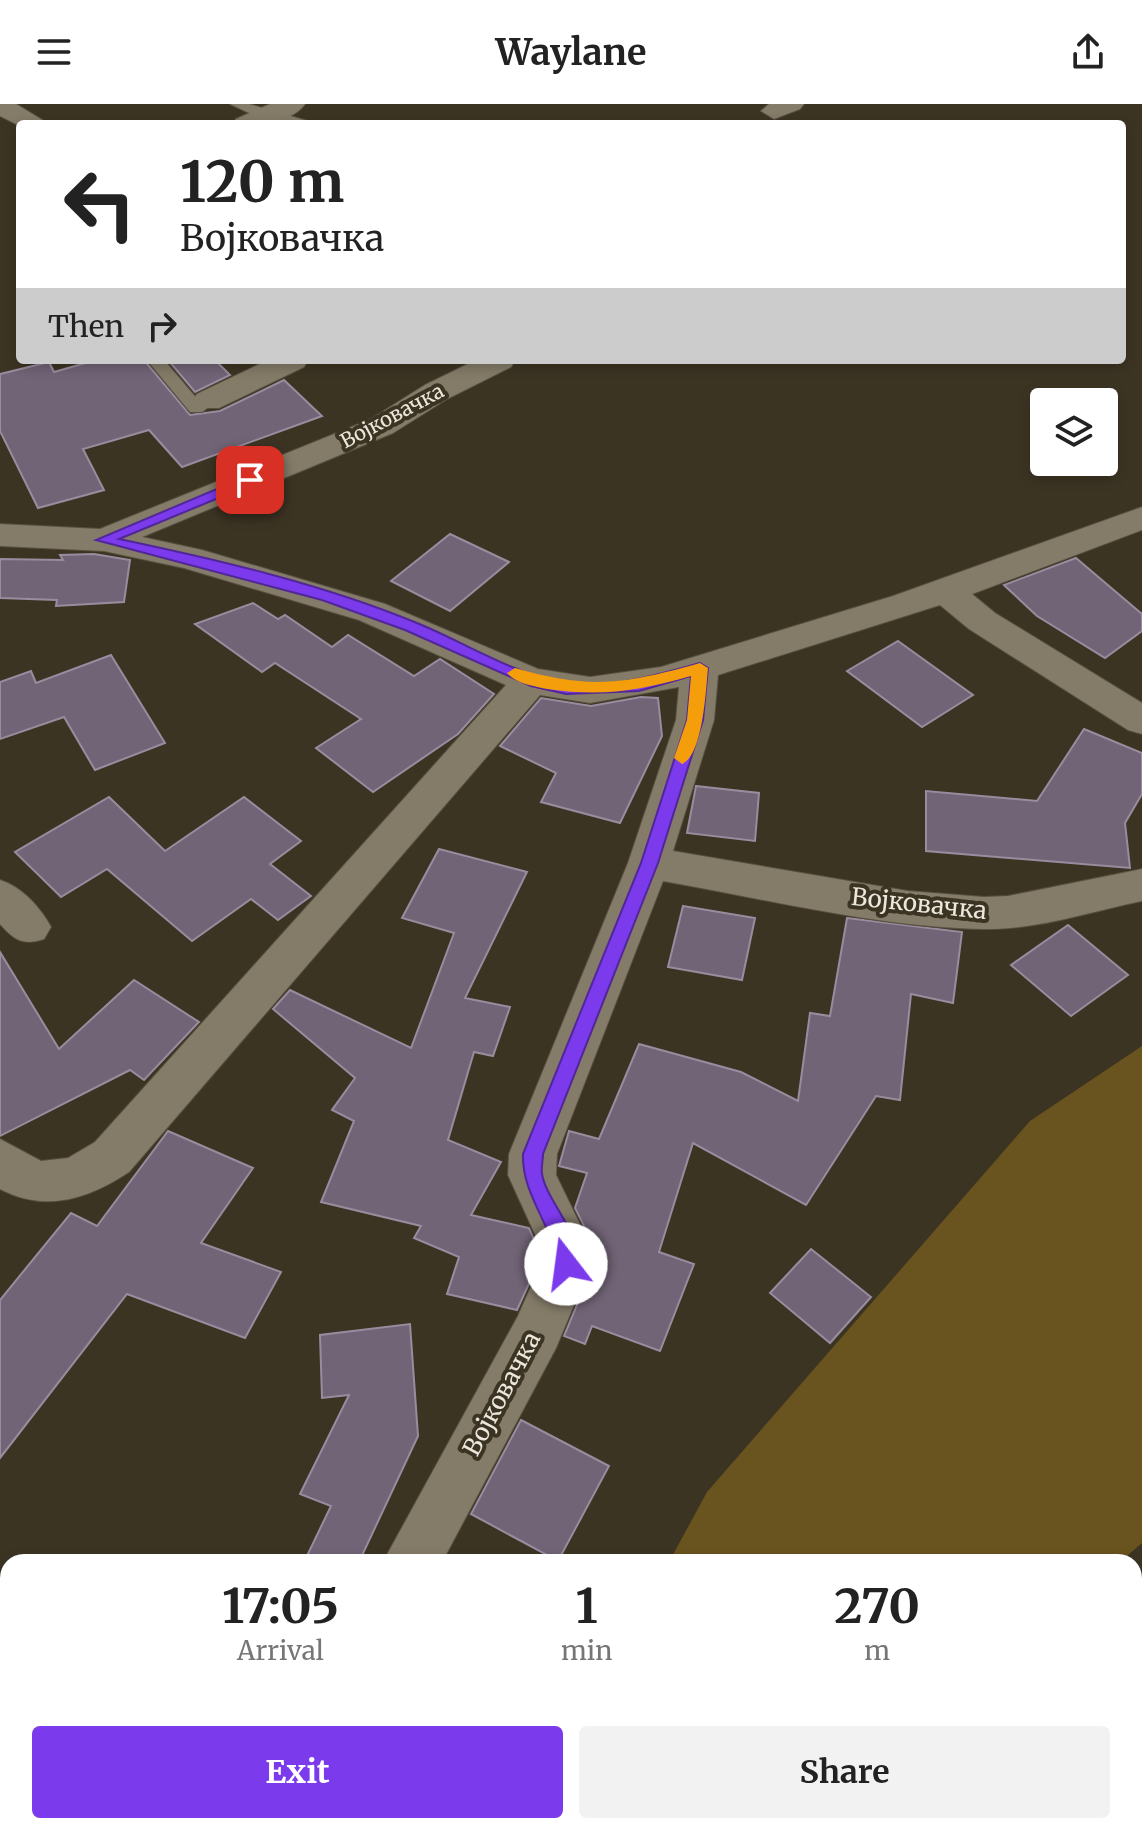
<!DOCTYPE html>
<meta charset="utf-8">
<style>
body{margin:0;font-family:Merriweather,serif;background:#f2f2f2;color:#222;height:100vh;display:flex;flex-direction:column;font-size:30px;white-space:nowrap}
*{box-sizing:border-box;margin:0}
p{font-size:26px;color:#767676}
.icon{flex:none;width:44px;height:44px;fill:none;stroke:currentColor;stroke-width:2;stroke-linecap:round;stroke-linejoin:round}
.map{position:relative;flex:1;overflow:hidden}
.panel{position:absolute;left:0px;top:1450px;width:1142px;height:280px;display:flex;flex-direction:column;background:#fff;border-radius:24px 24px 0 0;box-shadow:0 4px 12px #0003}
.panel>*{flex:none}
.guide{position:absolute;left:16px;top:16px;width:1110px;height:244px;border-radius:8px;box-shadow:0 4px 12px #0003;background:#fff;color:#222;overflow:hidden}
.tools{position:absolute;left:1030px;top:284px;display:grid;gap:16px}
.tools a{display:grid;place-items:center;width:88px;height:88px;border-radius:8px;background:#fff;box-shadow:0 4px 12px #0003;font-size:40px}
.pin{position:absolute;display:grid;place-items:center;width:68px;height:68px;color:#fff;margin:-34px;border-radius:16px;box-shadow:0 4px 12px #0006}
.me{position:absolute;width:88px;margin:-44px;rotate:345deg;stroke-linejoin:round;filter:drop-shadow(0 0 6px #0008)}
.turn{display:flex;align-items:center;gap:28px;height:168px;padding:0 32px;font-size:36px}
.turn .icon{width:104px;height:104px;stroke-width:2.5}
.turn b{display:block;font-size:56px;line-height:68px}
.then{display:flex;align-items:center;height:76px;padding:0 32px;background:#0003;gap:16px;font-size:30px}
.eta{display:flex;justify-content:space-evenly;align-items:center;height:136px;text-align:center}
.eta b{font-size:48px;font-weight:700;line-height:56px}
.primary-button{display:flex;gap:16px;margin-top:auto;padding:16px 32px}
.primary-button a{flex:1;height:92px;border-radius:8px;background:#7c3aed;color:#fff;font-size:32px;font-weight:700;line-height:92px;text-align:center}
.primary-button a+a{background:#f2f2f2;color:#222}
header{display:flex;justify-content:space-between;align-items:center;height:104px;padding:0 32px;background:#fff;font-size:36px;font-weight:700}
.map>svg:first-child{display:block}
.green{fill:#69531e}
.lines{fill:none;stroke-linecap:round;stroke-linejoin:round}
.stream{fill:#211600;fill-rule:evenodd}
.building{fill:#716476;stroke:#998c9e;stroke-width:2}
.service-casing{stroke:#575141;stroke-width:2}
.minor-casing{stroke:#575141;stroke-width:2}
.service{fill:#847b68;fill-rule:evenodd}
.minor{fill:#847b68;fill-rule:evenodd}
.route{fill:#7c3aed;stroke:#51269a;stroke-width:2}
.slow{fill:#f59e0b}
.labels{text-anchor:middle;stroke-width:8;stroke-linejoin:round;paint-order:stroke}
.far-street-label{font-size:20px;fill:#ece7dc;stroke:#3c3423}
.street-label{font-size:24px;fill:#ece7dc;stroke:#3c3423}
</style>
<header><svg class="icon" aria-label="menu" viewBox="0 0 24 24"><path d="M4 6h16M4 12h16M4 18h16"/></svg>Waylane<svg class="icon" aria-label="share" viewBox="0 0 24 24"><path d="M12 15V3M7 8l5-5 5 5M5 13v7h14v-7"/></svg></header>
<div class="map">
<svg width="1142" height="1730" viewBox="0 0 1142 1730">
<rect width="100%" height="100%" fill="#3c3423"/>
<g class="green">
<path d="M1142 942V1439L1120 1458H669L707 1388 1030 1017Z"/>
<path d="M527 1722H830L821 1730H523Z"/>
</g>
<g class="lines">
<g class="stream">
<path d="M0 1652 8 1656V1676L0 1672Z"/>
<path d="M157 1722H198L203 1730H162Z"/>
</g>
</g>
<g class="building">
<path d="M96 256H144L190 311 220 307 284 276 322 312 182 363 149 326 83 345 104 386 38 404 0 327V270L49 258 54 268Z"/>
<path d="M168 256H215L230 271 195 288Z"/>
<path d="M450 430 509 458 450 507 391 477Z"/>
<path d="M94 450 130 456 124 498 56 502 57 496 0 494V455L63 456 60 451Z"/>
<path d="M1076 454 1142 510V527L1105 554 1037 512 1004 481Z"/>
<path d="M253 499 278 515 285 511 332 543 348 531 414 572 440 555 494 590 458 630 373 688 316 644 361 615 275 559 262 568 195 520Z"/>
<path d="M898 537 973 591 922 623 847 567Z"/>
<path d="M111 551 165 639 95 666 64 613 0 635V578L31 567 36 579Z"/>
<path d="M641 593 658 594 662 632 620 719 541 698 556 669 500 642 541 594 591 602Z"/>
<path d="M1084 625 1142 649V690L1125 719 1130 764 926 747V687L1037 697Z"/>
<path d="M696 682 759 689 755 737 687 729Z"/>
<path d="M109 693 165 747 244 693 301 737 270 760 311 792 278 816 251 795 192 837 107 765 61 793 15 748Z"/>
<path d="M439 745 527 768 465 894 510 903 493 952 474 948 448 1036 501 1058 471 1111 529 1124 536 1140 538 1160 517 1206 447 1190 459 1153 414 1134 421 1122 321 1098 354 1017 332 1006 355 974 273 905 290 886 411 944 454 829 402 814Z"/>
<path d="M683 802 755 814 742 876 668 863Z"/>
<path d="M847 814 962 828 953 899 911 890 900 996 876 992 806 1101 693 1039 659 1148 694 1160 660 1247 592 1222 585 1240 564 1232 594 1160 592 1138 575 1104 587 1069 559 1062 569 1027 599 1035 639 940 741 968 798 997 810 909 830 912Z"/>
<path d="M1068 821 1128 871 1071 912 1011 861Z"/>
<path d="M0 848 59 945 134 876 199 918 144 976 130 966 0 1032Z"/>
<path d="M168 1027 253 1064 201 1139 281 1168 245 1234 127 1190 0 1354V1196L71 1109 97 1122Z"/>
<path d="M811 1145 871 1193 830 1239 770 1189Z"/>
<path d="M410 1220 418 1332 359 1458H304L331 1402 300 1390 349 1291 322 1294 320 1231Z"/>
<path d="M521 1316 609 1362 558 1457 471 1410Z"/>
</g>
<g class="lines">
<g class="service-casing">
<g id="service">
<path d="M230 0H249L318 20 262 15Z"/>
<path d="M147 256H164L198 296 208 292 217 297 202 308H190Z"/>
</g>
</g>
<g class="minor-casing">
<g id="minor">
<path d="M0 0H16L49 20 20 22 0 12Z"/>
<path d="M270 0H305C290 21 255 20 232 20L236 15Z"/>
<path d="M769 0H804L800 5 774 15 761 7Z"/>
<path d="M268 256H308L304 263 219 304H197L192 297 197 290Z"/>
<path d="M476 256H515L511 263 447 295 393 329 142 433 202 446 385 500 538 565 590 573 661 563 893 492 1142 403V426L972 490 995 509 1142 599V630L1128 626 969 525 940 501 718 571 714 616 673 747 908 787 984 793 1008 792 1142 765V797C1092 807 1037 826 985 825 881 824 766 795 663 777L557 1050 556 1071 589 1139 591 1160 556 1244 442 1458H383L518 1212 541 1160 539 1139 508 1071 509 1050 628 759 676 616 679 583 590 599 540 591 129 1068C88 1095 46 1109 0 1085V1035L41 1057 68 1054 95 1038 506 581 359 516 184 464 104 447 0 442V420L100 425 371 315 425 281Z"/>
<path d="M0 776C22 783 40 803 51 823L44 835C23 842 14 836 0 820Z"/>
</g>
</g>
<use href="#service" class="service"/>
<use href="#minor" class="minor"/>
</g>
<path class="route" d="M250 371 255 373V379L119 435C219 456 322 480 417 519 464 538 512 570 563 578 608 586 656 571 700 559L708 564 703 616 658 759 543 1050C543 1056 541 1064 542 1070 547 1100 588 1134 573 1166L566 1169 558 1166C554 1156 555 1145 551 1135 540 1106 522 1082 523 1050L641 759 687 616 691 572 639 587 566 590 531 582 405 526 322 496 96 436Z"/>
<path class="slow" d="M700 559 708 564C706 585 703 652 682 660L674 654 687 616 691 572C638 587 602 593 547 585 533 582 517 580 507 569L515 564C590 586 625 580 700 559Z"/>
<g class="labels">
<g class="far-street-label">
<text transform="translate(392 312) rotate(-28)" y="7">Војковачка</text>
</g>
<g class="street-label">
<text transform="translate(919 800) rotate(6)" y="8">Војковачка</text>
<text transform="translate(502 1290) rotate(-62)" y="8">Војковачка</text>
</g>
</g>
</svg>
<div class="tools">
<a><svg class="icon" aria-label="layers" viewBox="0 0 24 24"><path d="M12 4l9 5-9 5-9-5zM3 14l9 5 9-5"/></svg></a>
</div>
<div class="pin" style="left:250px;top:376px;background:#d93025"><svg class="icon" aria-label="arrive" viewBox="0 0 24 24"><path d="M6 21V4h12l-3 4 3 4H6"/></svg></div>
<svg class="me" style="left:566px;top:1160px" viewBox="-20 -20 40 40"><circle r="19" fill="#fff"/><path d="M0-13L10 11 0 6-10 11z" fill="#7c3aed"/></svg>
<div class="guide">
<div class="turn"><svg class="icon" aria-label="left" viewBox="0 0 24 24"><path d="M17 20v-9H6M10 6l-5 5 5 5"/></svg><div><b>120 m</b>Војковачка</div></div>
<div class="then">Then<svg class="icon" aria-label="right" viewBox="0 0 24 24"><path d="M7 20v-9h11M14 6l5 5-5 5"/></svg></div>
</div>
<section class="panel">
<div class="eta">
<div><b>17:05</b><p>Arrival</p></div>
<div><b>1</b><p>min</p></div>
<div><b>270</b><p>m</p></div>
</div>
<div class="primary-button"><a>Exit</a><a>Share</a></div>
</section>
</div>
